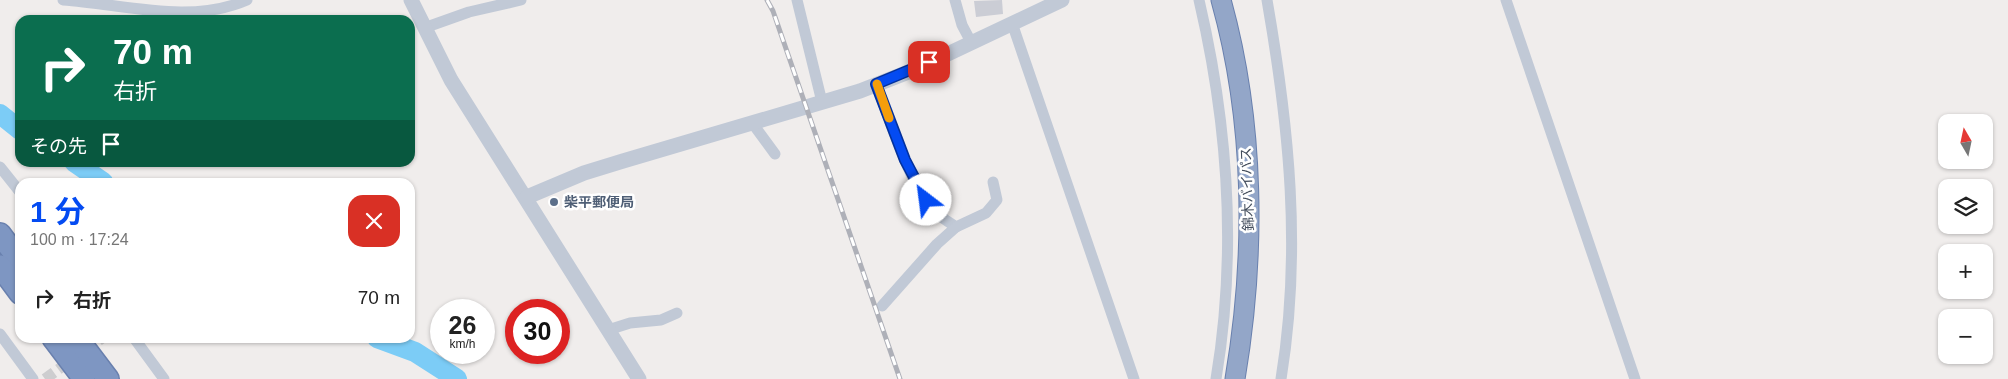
<!DOCTYPE html>
<html lang="ja">
<meta charset="utf-8">
<style>
body{margin:0;font-family:Helvetica,"Noto Sans JP",sans-serif;background:#f6f6f6;color:#222;height:100vh;display:flex;flex-direction:column;font-size:19px;white-space:nowrap}
*{box-sizing:border-box;margin:0}
p{font-size:16px;color:#767676}
.icon{flex:none;width:28px;height:28px;fill:none;stroke:currentColor;stroke-width:2;stroke-linecap:round;stroke-linejoin:round}
.map{position:relative;flex:1;overflow:hidden}
.side{position:absolute;left:15px;top:178px;width:400px;height:165px;display:flex;flex-direction:column;background:#fff;border-radius:15px;box-shadow:0 1px 4px #0004}
.side>*{flex:none}
.guide{position:absolute;left:15px;top:15px;width:400px;height:152px;border-radius:15px;box-shadow:0 1px 4px #0004;background:#0b6e4f;color:#fff;overflow:hidden}
.needle{width:32px;rotate:351deg}
.controls{position:absolute;left:1938px;top:114px;display:grid;gap:10px}
.controls a{display:grid;place-items:center;width:55px;height:55px;border-radius:10px;background:#fff;box-shadow:0 1px 4px #0004;font-size:25px}
.speed{position:absolute;left:430px;top:299px;display:flex;gap:10px;font-size:25px;font-weight:700;text-align:center}
.speed>*{display:grid;place-content:center;width:65px;height:65px;border-radius:50%;background:#fff;box-shadow:0 1px 4px #0004;line-height:1}
.speed small{font-size:12px;font-weight:400}
.speed .limit{border:8px solid #d22;background:#fff;color:#111}
.pin{position:absolute;display:grid;place-items:center;width:42px;height:42px;color:#fff;margin:-21px;border-radius:10px;box-shadow:0 2px 8px #0006}
.me{position:absolute;width:55px;margin:-28px;rotate:330deg;stroke-linejoin:round;filter:drop-shadow(0 0 4px #0008)}
.turn{display:flex;align-items:center;gap:18px;height:105px;padding:0 15px;font-size:22px}
.turn .icon{width:65px;height:65px;stroke-width:2.5}
.turn b{display:block;font-size:35px;line-height:42px}
.then{display:flex;align-items:center;height:48px;padding:0 15px;background:#0003;gap:10px;font-size:19px}
.round{display:grid;place-items:center;flex:none;width:52px;height:52px;border-radius:15px;background:#f6f6f6}
.headline{display:flex;align-items:center;justify-content:space-between;height:85px;padding:0 15px}
h1{font-size:30px;font-weight:700;line-height:38px;color:#044bf2}
ul{padding:0;list-style:none}
li{display:flex;align-items:center;gap:15px;height:70px;padding:0 15px}
li div{flex:1}
li b{display:block;font-size:19px}
li em{font-style:normal}
.map>svg:first-child{display:block}
.lines{fill:none;stroke-linecap:round;stroke-linejoin:round}
.river{stroke:#7cccf6;stroke-width:20}
.building{fill:#cbcdd5}
.minor-tunnel{stroke:#cdcdcf;stroke-width:11;stroke-dasharray:11 5.5;stroke-linecap:butt}
.trunk-casing{stroke:#6980ae;stroke-width:21}
.motorway-casing{stroke:#6980ae;stroke-width:24}
.minor{stroke:#c1c9d6;stroke-width:11}
.tertiary{stroke:#c1c9d6;stroke-width:15}
.trunk{stroke:#93a6c8;stroke-width:19}
.motorway{stroke:#7e96c2;stroke-width:21}
.rail-casing{stroke:#aeb0b8;stroke-width:5}
.rail{stroke:#fff;stroke-width:3;stroke-dasharray:9;stroke-linecap:butt}
.route-casing{stroke:#03319d;stroke-width:12}
.route{stroke:#044bf2;stroke-width:9}
.slow{stroke:#f59e0b;stroke-width:9}
.service-dot{fill:#5c6f8a;stroke:#fff;stroke-width:2}
.labels{text-anchor:middle;stroke-width:5;stroke-linejoin:round;paint-order:stroke}
.street-label{font-size:14px;fill:#434d5c;stroke:#fff}
.service-label{font-size:14px;font-weight:bold;fill:#4e5e75;stroke:#fff;text-anchor:start}
</style>
<div class="map">
<svg width="2008" height="379" viewBox="0 0 2008 379">
<rect width="100%" height="100%" fill="#f0edec"/>
<g class="lines">
<g class="river">
<path d="M0 114 20 130"/>
<path d="M74 162 103 182"/>
<path d="M377 338 415 352 457 379"/>
</g>
</g>
<path class="building" d="M1002 0 1003 14 976 17 974 1Z"/>
<g class="lines">
<path class="minor-tunnel" d="M45 379 102 338"/>
<g class="trunk-casing">
<path id="trunk" d="M1221 0C1255 122 1256 255 1235 379"/>
</g>
<g class="motorway-casing">
<g id="motorway">
<path d="M0 234 20 261"/>
<path d="M0 266 20 293"/>
<path d="M53 338 84 379"/>
<path d="M77 338 108 379"/>
</g>
</g>
<g class="minor">
<path d="M63 0C123 4 190 25 247 0"/>
<path d="M797 0 822 102"/>
<path d="M955 0 962 25 971 42"/>
<path d="M1199 0C1228 124 1237 253 1216 379"/>
<path d="M1267 0C1289 126 1302 251 1281 379"/>
<path d="M1506 0 1635 379"/>
<path d="M1012 23 1134 379"/>
<path d="M424 28 469 12 521 0"/>
<path d="M876 84C889 118 910 186 934 211 940 217 949 222 956 227L986 213 997 200 993 182"/>
<path d="M753 124 775 154"/>
<path d="M0 167 20 192"/>
<path d="M882 306 937 244 956 227"/>
<path d="M608 330 630 323 661 320 677 313"/>
<path d="M0 334 33 379"/>
<path d="M134 338 164 379"/>
</g>
<g class="tertiary">
<path d="M411 0 451 80 639 379"/>
<path d="M527 197 584 173 623 161 860 91 916 69 1062 0"/>
</g>
<use href="#trunk" class="trunk"/>
<use href="#motorway" class="motorway"/>
<g class="rail-casing">
<path id="rail" d="M767 0 773 11 900 379"/>
</g>
<use href="#rail" class="rail"/>
</g>
<g class="lines">
<g class="route-casing">
<path id="route" d="M926 200 905 160 876 84 929 62"/>
</g>
<use href="#route" class="route"/>
<path class="slow" d="M877 84 889 118"/>
</g>
<circle class="service-dot" cx="554" cy="202" r="5"/>
<g class="labels">
<g class="street-label">
<text transform="translate(1247 189) rotate(-92)" y="5">錦木バイパス</text>
</g>
<g class="service-label">
<text x="564" y="207">柴平郵便局</text>
</g>
</g>
</svg>
<div class="controls">
<a><svg class="needle" viewBox="-14 -14 28 28"><path d="M0-13l5 13h-10z" fill="#e53935"/><path d="M0 13l5-13h-10z" fill="#767676"/></svg></a>
<a><svg class="icon" aria-label="layers" viewBox="0 0 24 24"><path d="M12 4l9 5-9 5-9-5zM3 14l9 5 9-5"/></svg></a>
<a>+</a>
<a>−</a>
</div>
<div class="speed"><div>26<small>km/h</small></div><div class="limit">30</div></div>
<div class="pin" style="left:929px;top:62px;background:#d93025"><svg class="icon" aria-label="arrive" viewBox="0 0 24 24"><path d="M6 21V4h12l-3 4 3 4H6"/></svg></div>
<svg class="me" style="left:926px;top:200px" viewBox="-20 -20 40 40"><circle r="19" fill="#fff"/><path d="M0-13L10 11 0 6-10 11z" fill="#044bf2"/></svg>
<div class="guide">
<div class="turn"><svg class="icon" aria-label="right" viewBox="0 0 24 24"><path d="M7 20v-9h11M14 6l5 5-5 5"/></svg><div><b>70 m</b>右折</div></div>
<div class="then">その先<svg class="icon" aria-label="arrive" viewBox="0 0 24 24"><path d="M6 21V4h12l-3 4 3 4H6"/></svg></div>
</div>
<section class="side">
<div class="headline"><div><h1>1 分</h1><p>100 m · 17:24</p></div><a class="round" style="background:#d93025;color:#fff"><svg class="icon" aria-label="close" viewBox="0 0 24 24"><path d="M6 6l12 12M18 6L6 18"/></svg></a></div>
<ul>
<li><svg class="icon" aria-label="right" viewBox="0 0 24 24"><path d="M7 20v-9h11M14 6l5 5-5 5"/></svg><div><b>右折</b></div><em>70 m</em></li>
</ul>
</section>
</div>
